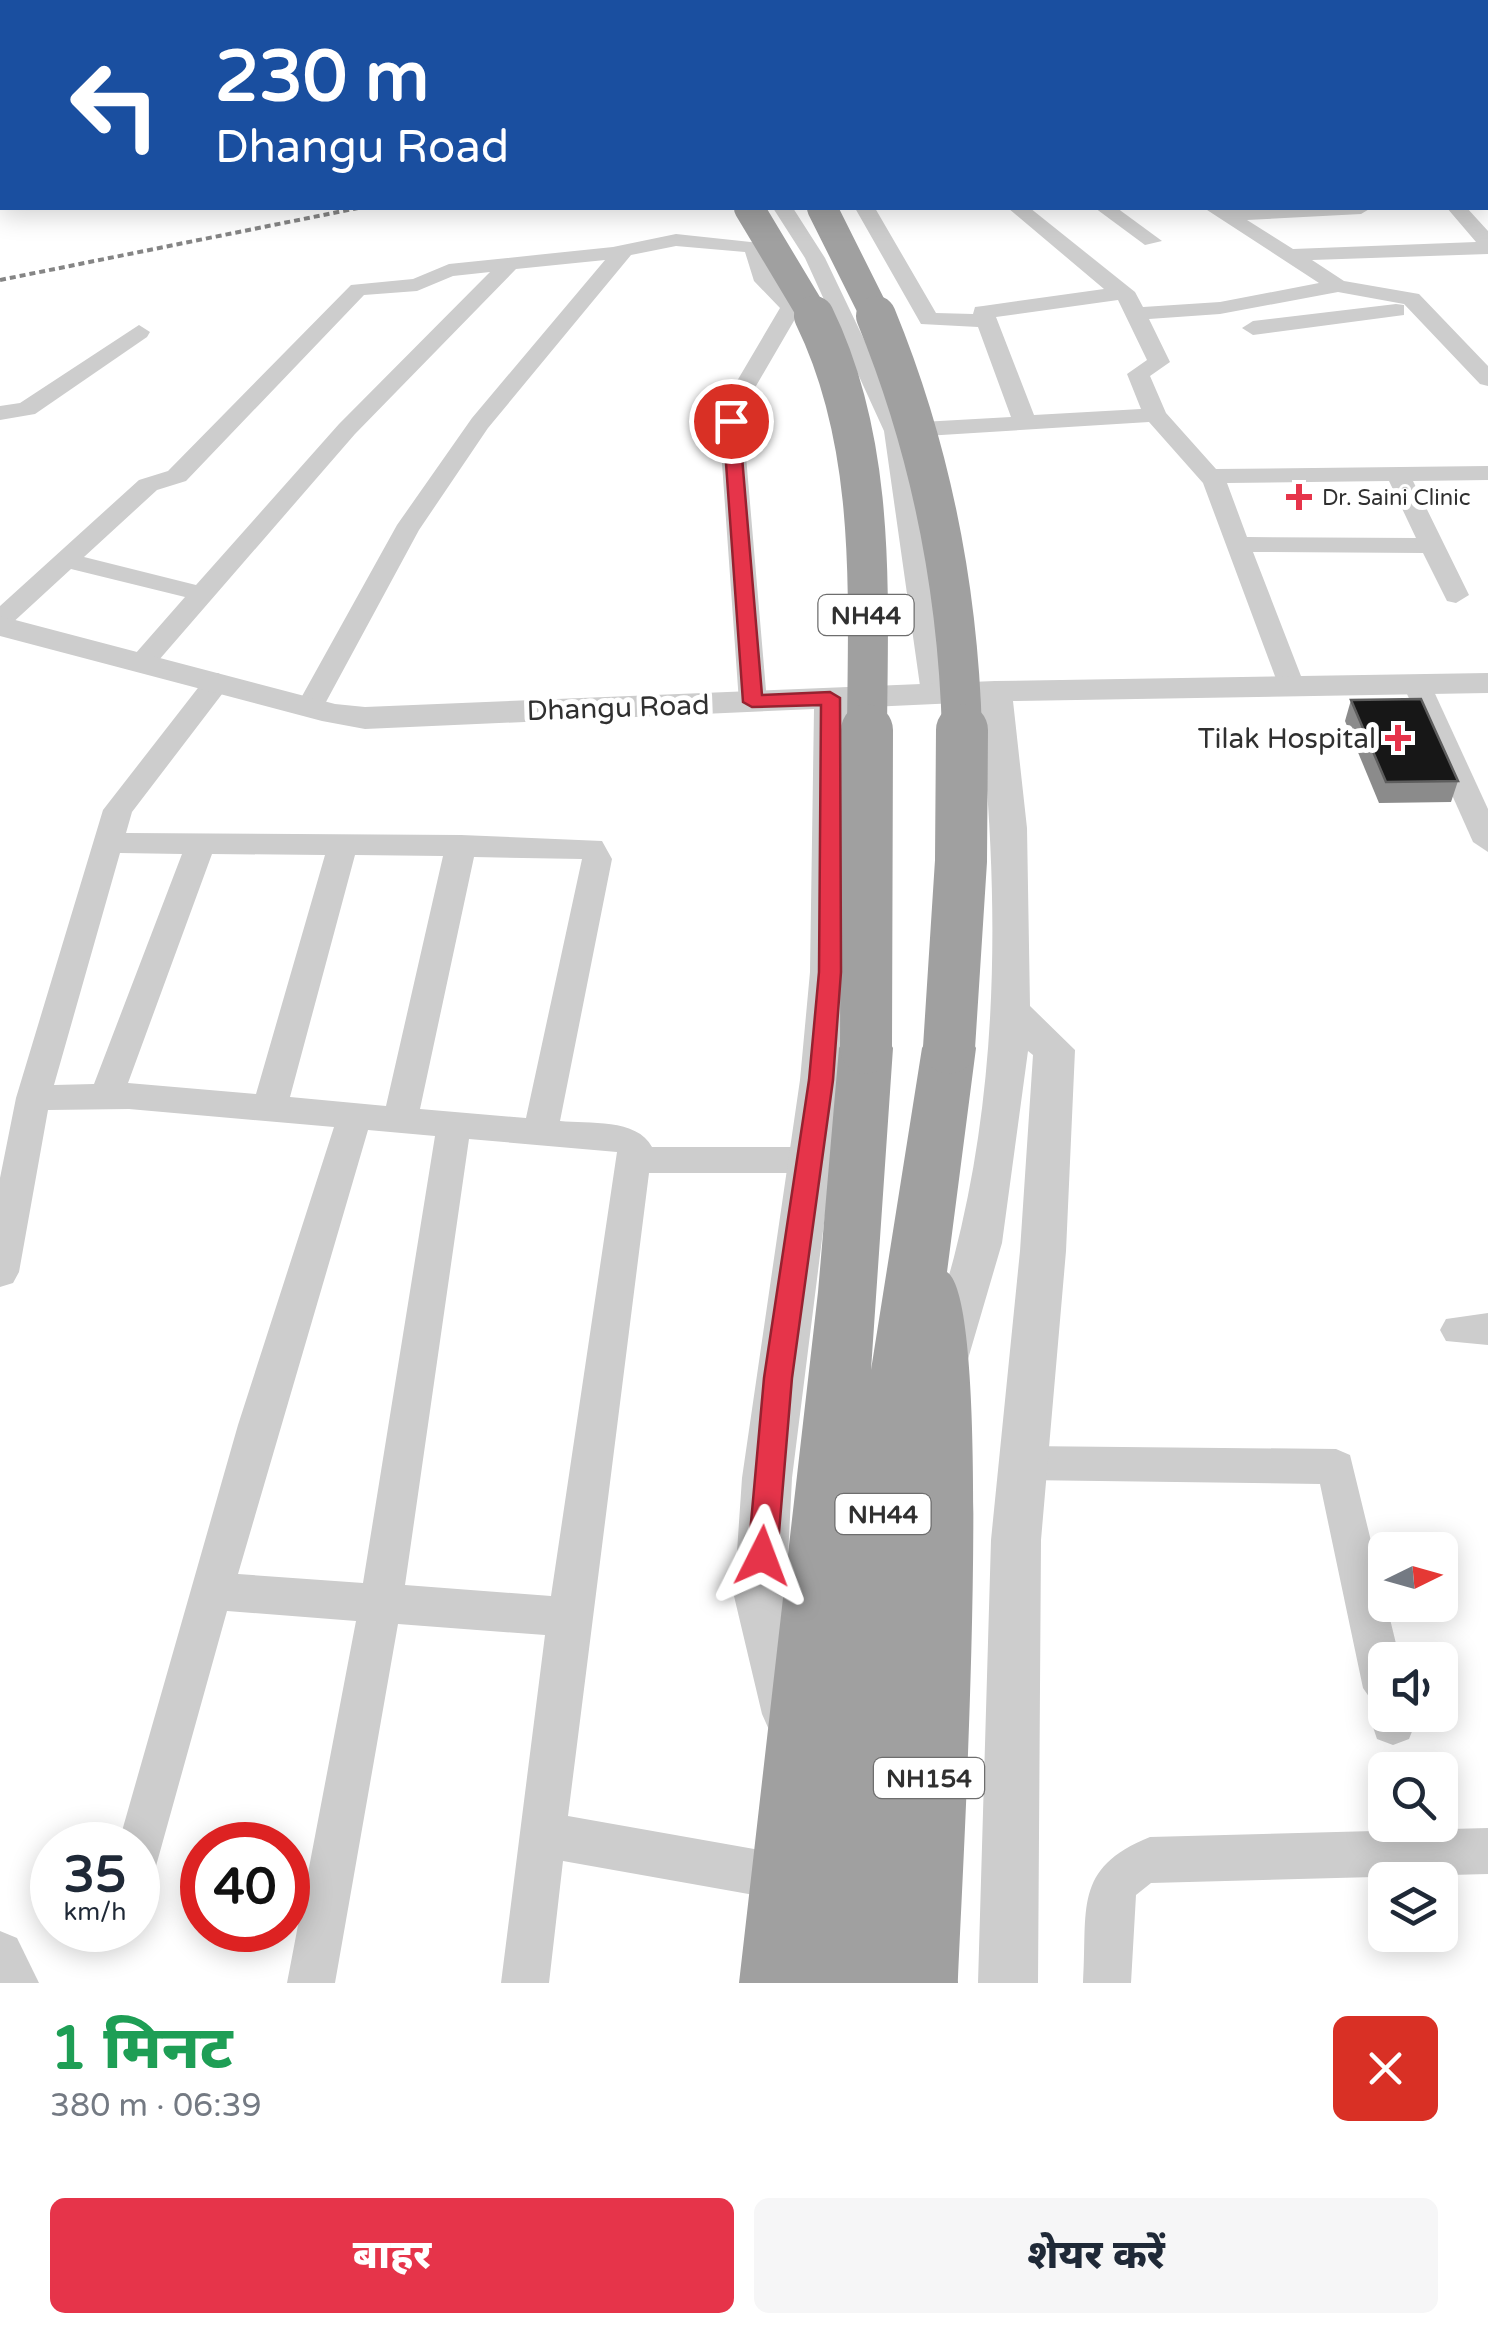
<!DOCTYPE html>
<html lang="hi">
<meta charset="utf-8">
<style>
body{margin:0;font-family:"Varela Round","Noto Sans Devanagari",sans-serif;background:#f6f6f7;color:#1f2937;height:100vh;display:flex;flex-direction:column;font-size:38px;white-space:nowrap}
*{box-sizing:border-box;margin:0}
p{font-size:32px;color:#747a83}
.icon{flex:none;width:55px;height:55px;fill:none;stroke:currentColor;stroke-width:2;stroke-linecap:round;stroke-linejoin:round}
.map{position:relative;height:1983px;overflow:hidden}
.details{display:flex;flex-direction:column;background:#fff;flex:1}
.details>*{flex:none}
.hud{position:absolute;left:0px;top:0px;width:1490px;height:210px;box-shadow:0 5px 25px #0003;background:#1a4fa0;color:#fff;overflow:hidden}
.needle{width:65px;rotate:85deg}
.fabs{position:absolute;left:1368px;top:1532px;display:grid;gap:20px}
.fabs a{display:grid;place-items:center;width:90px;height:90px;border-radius:15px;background:#fff;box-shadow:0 5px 25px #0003;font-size:50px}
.speed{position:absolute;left:30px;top:1822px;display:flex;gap:20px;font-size:50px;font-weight:700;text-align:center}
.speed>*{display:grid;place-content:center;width:130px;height:130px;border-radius:50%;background:#fff;box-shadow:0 5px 25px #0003;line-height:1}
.speed small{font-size:25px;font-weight:400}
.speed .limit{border:15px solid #d22;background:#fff;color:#111}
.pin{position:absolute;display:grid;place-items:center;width:85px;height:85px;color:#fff;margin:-42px;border:5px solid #fff;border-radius:50%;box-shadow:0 2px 10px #0007}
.me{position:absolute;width:110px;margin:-55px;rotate:3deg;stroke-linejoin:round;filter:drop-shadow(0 0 8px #0008)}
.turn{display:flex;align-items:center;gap:35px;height:210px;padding:0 50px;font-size:45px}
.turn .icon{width:130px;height:130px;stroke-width:2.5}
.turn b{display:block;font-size:70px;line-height:85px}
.round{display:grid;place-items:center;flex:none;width:105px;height:105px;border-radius:15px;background:#f6f6f7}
.headline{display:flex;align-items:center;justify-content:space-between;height:170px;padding:0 50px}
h1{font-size:60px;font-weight:800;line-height:75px;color:#1e9e55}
.action{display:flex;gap:20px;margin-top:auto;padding:20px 50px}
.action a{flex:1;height:115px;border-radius:15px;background:#e6344a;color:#fff;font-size:40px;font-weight:800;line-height:115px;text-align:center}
.action a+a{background:#f6f6f7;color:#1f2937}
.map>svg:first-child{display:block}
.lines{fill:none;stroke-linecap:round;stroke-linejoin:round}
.service{fill:#cdcdcd;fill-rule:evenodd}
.minor{fill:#cdcdcd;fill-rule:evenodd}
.tertiary{fill:#cdcdcd;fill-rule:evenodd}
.trunk{fill:#a0a0a0;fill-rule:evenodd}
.rail{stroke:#858585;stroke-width:4;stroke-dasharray:6 4;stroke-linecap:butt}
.trunk-bridge-far2{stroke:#a0a0a0;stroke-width:30}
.trunk-bridge-far1{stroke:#a0a0a0;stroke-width:40}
.trunk-bridge{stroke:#a0a0a0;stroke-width:52}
.wall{fill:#8b8b8b}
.building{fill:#171717;stroke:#5d5d5d;stroke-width:2.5}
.route{fill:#e6344a;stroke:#962230;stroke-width:2.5}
.poi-dot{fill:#e6344a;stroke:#fff;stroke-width:4}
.labels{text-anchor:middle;stroke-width:10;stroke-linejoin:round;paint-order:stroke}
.far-poi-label{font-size:22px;fill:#303030;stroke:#fff;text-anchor:start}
.shield{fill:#fff;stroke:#6e6e6e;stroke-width:2.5}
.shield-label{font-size:25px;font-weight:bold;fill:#303030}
.street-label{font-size:28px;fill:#303030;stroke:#fff}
.poi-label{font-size:28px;fill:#303030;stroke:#fff;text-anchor:end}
</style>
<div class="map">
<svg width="1488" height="1983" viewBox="0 0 1488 1983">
<rect width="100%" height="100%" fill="#fff"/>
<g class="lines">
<g class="service">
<path d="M130 0H141L143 2H133Z"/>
<rect x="0" y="9" width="2" height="5"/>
</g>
<g class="minor">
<path d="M649 0H665L666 2H650Z"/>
<path d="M1274 0H1295L1296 2H1275Z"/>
<path d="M1366 0H1388L1389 2H1367Z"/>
<path d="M2 187V199L0 200V188Z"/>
<path d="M773 208H793L825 258 904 423 1011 417 978 327 921 324 855 208H875L936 313 973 314 975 307 983 306 1104 289 1008 208H1030L1135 292 1143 307 1220 302 1319 283 1204 208H1371L1361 214 1247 220 1293 249 1476 242 1447 208H1467L1488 231V254L1312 260 1344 281 1419 294 1488 366V386L1480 384 1404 304 1338 292 1220 314 1149 319 1170 362 1150 376 1166 413 1216 469 1488 466V480L1413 481 1469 595 1456 603 1447 601 1423 553 1253 552 1306 689 1302 695H1282L1203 483 1149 422 909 437 946 694 942 700H922L884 431 805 258ZM1118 300 1147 360 1127 374 1141 409 1034 415 996 317ZM1389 481 1416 538 1247 537 1227 483Z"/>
<path d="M1095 208H1117L1162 241 1145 245Z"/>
<path d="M676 234 760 243 775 279 802 307 749 398 743 421 767 702 763 708H743L739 702 719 421 727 398 780 308 754 281 745 252 676 246 631 255 488 428 419 530 320 713 310 715 296 707 397 525 472 418 605 260 516 269 355 434 152 668 142 670 128 662 185 597 71 569 9 626 0 628V606L139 480 168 471 351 285 413 279 449 264 613 247ZM490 272 339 424 196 585 84 557 157 490 186 481 364 295 417 291 453 276Z"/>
<path d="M1396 304 1404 305V315L1253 335 1242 328 1253 321Z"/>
<path d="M139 325 150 332 147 337 35 414 0 420V406L20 403Z"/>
<path d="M218 673 232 681 132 812 126 833 461 835 602 841 612 859 560 1121C588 1124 637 1118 652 1147H810L822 1150 828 1160 822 1170 810 1173H649L568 1816 788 1855 805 1861 811 1878 805 1895 788 1901 563 1861 549 1983H501L545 1635 398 1624 335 1983H287L356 1621 227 1611 156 1866 138 1872V1845H118L238 1425 334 1127 129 1109 48 1110 19 1272 13 1283 0 1287V1178L16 1098 103 810 208 675ZM120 853 182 854 94 1084 54 1085ZM212 854 325 855 256 1094 128 1083ZM355 855 443 856 386 1106 290 1097ZM474 857 582 859 526 1118 420 1109ZM368 1130 435 1136 363 1583 238 1574ZM469 1139 617 1152 551 1596 405 1585Z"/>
<path d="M1417 677 1431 685 1488 809V852L1473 842 1403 685Z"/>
<path d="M1488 1313V1345L1446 1341 1440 1330 1446 1319Z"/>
<path d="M1023 1446 1336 1449 1350 1455 1400 1660H1385V1715H1413L1415 1724 1409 1739 1393 1745 1377 1739 1369 1715 1374 1704 1363 1688 1320 1484 1023 1480 1009 1475 1003 1463 1009 1451Z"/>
<path d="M1488 1828V1874L1151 1883 1136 1895 1131 1983H1083C1088 1910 1072 1868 1150 1837Z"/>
<path d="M0 1931 17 1938 39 1983H0Z"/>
</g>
<path class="tertiary" d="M0 616 335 704 365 707 995 681 1488 673V693L1013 701 1027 828 1030 1006 1075 1050 1066 1251 1041 1540 1038 1983H978L991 1540 1020 1251 1033 1055 1028 1051 1002 1243 968 1359 961 1373 944 1379 927 1373 920 1359C932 1325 945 1292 954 1257 1001 1076 999 887 979 702L848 708 850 972 842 1080 792 1478 786 1596 816 1714 808 1732 789 1740 770 1732 762 1714 734 1596 742 1478 800 1080 810 972 814 709 365 729 322 721 0 636Z"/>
<g class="trunk">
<path d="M610 0H636L637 2H611Z"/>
<path d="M672 0H698L699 2H673Z"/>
<path d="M866 1028 885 1034 893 1048 871 1370 922 1048 930 1034 949 1028 968 1034 976 1048 947 1272C997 1305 961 1892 958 1983H739L818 1292 839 1048 847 1034Z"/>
</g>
<g class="rail">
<path d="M975 2 979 0"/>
<path d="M1016 2 1021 0"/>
<path d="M0 280 358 208"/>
</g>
<g class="trunk-bridge-far2">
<path d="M749 208 815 318"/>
<path d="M822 208 877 318"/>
</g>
<g class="trunk-bridge-far1">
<path d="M814 316C877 445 868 593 867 732"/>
<path d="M876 316C931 450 958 588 962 732"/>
</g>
<g class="trunk-bridge">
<path d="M866 1048 867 730"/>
<path d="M949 1048 961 861 962 730"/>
</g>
</g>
<path class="wall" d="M1351 700 1458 781 1451 802 1379 803 1345 721Z"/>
<path class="building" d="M1421 699 1458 781 1386 782 1351 700Z"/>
<path class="route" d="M731 416 739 421 762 695 830 692 840 698 841 972 833 1080 792 1378 777 1556 773 1566 762 1570 752 1566 748 1556 764 1378 809 1080 819 972 821 705 752 707 743 702 723 421Z"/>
<g class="poi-dot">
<path d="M1294 482h10v10h10v10h-10v10h-10v-10h-10v-10h10z"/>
<path d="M1393 723h10v10h10v10h-10v10h-10v-10h-10v-10h10z"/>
</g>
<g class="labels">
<g class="far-poi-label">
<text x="1322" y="505">Dr. Saini Clinic</text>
</g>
<g class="shield">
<rect x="818.5" y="595" width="95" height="40" rx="8"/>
<rect x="835.5" y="1494" width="95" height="40" rx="8"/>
<rect x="874" y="1758" width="110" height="40" rx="8"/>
</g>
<g class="shield-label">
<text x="866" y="624">NH44</text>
<text x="883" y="1523">NH44</text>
<text x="929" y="1787">NH154</text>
</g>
<g class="street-label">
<text transform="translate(618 707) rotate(-2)" y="10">Dhangu Road</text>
</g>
<g class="poi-label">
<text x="1376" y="748">Tilak Hospital</text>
</g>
</g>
</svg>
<div class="fabs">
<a><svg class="needle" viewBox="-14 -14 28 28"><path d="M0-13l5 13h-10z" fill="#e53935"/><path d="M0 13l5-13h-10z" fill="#747a83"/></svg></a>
<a><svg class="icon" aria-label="sound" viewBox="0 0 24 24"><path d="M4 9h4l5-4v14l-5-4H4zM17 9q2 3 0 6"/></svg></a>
<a><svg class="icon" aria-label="search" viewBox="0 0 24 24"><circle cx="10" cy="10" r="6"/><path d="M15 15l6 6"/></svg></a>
<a><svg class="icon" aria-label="layers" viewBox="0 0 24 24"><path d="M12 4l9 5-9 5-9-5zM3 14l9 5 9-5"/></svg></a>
</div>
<div class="speed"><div>35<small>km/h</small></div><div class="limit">40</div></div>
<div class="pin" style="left:731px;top:421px;background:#d93025"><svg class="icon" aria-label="arrive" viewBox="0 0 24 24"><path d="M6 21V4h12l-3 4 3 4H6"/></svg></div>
<svg class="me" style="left:762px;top:1556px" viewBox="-20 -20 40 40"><path d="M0-17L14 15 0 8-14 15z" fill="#e6344a" stroke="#fff" stroke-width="4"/></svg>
<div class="hud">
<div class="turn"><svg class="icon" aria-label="left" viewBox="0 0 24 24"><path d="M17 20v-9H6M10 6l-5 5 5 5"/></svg><div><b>230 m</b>Dhangu Road</div></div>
</div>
</div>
<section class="details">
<div class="headline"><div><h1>1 मिनट</h1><p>380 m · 06:39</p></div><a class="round" style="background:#d93025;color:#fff"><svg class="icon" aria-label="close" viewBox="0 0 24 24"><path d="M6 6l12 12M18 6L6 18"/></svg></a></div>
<div class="action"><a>बाहर</a><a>शेयर करें</a></div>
</section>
